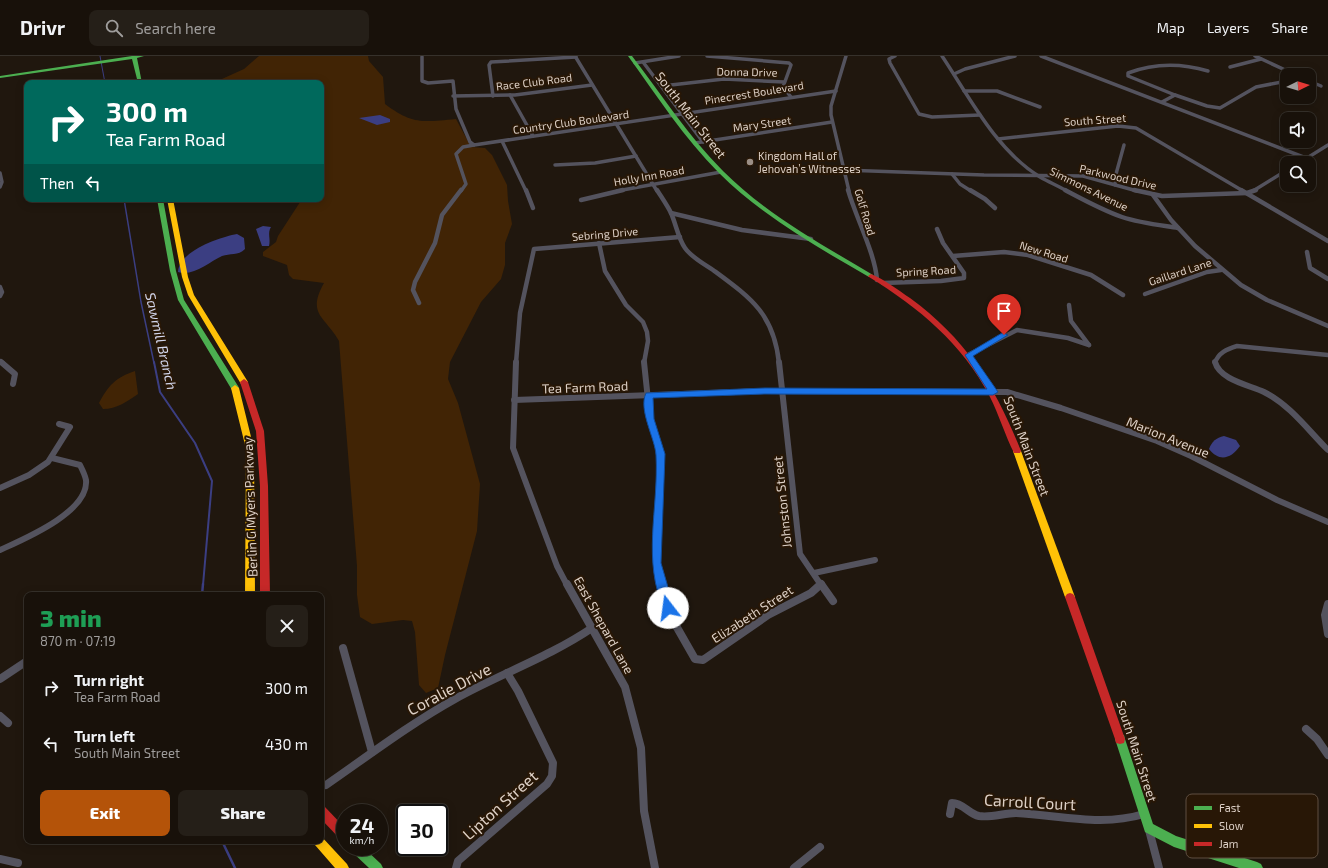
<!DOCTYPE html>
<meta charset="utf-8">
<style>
body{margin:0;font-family:"Exo 2",sans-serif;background:#251f18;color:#f1f3f6;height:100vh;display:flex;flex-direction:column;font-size:15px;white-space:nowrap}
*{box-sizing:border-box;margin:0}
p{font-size:13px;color:#9f9d9c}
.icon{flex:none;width:22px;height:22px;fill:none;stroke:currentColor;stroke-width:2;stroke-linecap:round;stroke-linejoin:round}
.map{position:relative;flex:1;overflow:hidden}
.panel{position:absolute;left:24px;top:536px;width:300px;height:252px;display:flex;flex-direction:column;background:#18110a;border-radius:8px;box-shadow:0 2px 10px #0003,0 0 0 1px #36312b}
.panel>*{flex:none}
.guide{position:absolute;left:24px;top:24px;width:300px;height:122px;border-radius:8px;box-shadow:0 2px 10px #0003,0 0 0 1px #36312b;background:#00695c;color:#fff;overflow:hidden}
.needle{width:26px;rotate:85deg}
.fabs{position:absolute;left:1280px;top:12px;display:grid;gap:8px}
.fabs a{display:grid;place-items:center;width:36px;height:36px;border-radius:8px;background:#18110a;box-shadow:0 2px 10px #0003,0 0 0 1px #36312b;font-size:20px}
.speed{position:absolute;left:336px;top:748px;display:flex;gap:8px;font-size:20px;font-weight:700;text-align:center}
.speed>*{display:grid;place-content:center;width:52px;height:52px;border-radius:50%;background:#18110a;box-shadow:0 2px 10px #0003,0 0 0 1px #36312b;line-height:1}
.speed small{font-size:10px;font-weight:400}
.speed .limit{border:2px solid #111;border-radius:6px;background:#fff;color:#111}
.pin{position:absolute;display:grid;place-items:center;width:34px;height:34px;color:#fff;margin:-41px -17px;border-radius:50% 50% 50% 0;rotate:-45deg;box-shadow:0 0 4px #0007}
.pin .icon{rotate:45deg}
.me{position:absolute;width:44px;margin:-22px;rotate:345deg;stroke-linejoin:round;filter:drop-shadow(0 0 3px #0008)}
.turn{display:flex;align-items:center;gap:14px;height:84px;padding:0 16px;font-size:18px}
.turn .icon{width:52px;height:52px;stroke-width:2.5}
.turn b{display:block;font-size:28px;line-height:34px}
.then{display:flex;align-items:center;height:38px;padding:0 16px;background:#0003;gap:8px;font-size:15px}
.round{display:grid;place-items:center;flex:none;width:42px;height:42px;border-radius:8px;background:#251f18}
.head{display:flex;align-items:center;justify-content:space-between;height:68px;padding:0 16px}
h1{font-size:24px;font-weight:800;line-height:30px;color:#1e9e55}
.action{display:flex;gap:8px;margin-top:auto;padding:8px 16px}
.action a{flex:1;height:46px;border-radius:8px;background:#b45309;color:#fff;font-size:16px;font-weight:800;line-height:46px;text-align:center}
.action a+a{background:#251f18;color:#f1f3f6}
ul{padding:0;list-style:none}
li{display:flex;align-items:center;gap:12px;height:56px;padding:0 16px}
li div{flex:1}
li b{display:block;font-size:15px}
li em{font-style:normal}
header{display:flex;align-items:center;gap:24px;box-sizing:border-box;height:56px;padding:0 20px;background:#18110a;border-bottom:1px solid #36312b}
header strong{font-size:19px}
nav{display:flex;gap:22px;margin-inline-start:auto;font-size:14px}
.search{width:280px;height:36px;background:#251f18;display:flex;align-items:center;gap:10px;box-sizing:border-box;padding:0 14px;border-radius:8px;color:#9f9d9c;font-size:15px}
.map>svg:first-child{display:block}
.green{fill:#412405}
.water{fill:#3b3e82}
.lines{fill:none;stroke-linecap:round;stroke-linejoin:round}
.stream-far3{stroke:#3b3e82;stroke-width:1}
.stream-far2{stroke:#3b3e82;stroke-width:1.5}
.stream-far1{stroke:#3b3e82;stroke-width:2}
.stream{stroke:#3b3e82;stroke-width:2.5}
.street-far3{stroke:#54535e;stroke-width:3.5}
.street-far2{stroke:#54535e;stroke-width:4.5}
.street-far1{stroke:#54535e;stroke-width:6}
.street{stroke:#54535e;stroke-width:8}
.fast{fill:#4caf50;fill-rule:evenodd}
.slow{fill:#ffc107;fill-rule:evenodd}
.jam{fill:#c62828;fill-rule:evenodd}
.route{fill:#1a73e8;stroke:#114b97}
.poi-dot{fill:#9b8f86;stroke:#281706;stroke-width:1.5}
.labels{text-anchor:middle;stroke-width:4;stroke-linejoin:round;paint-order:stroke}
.far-street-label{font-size:11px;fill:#ddd0c6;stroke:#281706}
.far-poi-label{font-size:11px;fill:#ddd0c6;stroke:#281706;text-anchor:start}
.street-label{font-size:13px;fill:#ddd0c6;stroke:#281706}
.water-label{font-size:14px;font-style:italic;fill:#d3d7ed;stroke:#281706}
.near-street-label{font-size:16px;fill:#ddd0c6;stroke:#281706}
.key{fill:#281706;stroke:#5e4e40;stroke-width:1}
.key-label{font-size:11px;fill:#ddd0c6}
</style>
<header>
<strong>Drivr</strong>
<div class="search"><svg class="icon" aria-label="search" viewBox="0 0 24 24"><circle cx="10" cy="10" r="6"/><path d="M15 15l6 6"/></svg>Search here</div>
<nav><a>Map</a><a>Layers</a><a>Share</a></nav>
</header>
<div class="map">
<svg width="1328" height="812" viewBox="0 0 1328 812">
<rect width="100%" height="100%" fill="#20170e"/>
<g class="green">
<path d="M259 0H368L369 5 383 21 385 48C413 69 423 66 456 63L471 91 485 92 492 99 507 129 508 145 512 168 505 187V209L501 223 481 246 450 306 448 323 458 347 480 428 477 475 445 599 438 632 426 637 419 629 415 576 412 565 403 564 372 568 360 561 357 539V510L339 285C326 261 306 259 324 227L293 223 289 219 287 209 263 200V196L276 186 278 180 302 143H321V27H213L244 13Z"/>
<path d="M135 315 138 338C126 346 117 353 103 353L99 347C108 330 116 321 135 315Z"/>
</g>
<g class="water">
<path d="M380 59 390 63V66L377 69 359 62Z"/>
<path d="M263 170 271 171C267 177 271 183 269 190H262L256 173Z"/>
<path d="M237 178 244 182 245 193C238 200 230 197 222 200 209 206 193 221 178 216 179 195 220 181 237 178Z"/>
<path d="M1224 380 1236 384 1240 390C1231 403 1219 406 1209 393 1212 385 1216 382 1224 380Z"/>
</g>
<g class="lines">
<path class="stream-far3" d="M100 0 105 27"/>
<path class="stream-far2" d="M124 143 141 246 154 307"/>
<path class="stream-far1" d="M154 306 160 336 195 387 212 425 203 529"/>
<g class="stream">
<path d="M202 539 203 528"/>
<path d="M222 785 235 812"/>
</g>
<g class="street-far3">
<path d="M575 0 657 135"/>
<path d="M707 0 789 7 791 9 783 31 791 41"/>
<path d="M846 0 831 50V59L849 135"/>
<path d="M895 0 889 3 890 7 919 58 932 61 980 59"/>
<path d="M942 0C970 42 996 94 1040 121 1049 126 1058 130 1067 135"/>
<path d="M1041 0 1306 102"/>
<path d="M1255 0 1296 19"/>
<path d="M422 1V25L428 27 453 25 456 53 470 86 474 89 836 35"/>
<path d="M643 6 703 86"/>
<path d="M635 7 679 0"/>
<path d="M1230 11 1261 3"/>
<path d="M954 18 965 13 1015 0"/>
<path d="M1309 25 1321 30"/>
<path d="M662 30 724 23 784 26"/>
<path d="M964 35H997L1040 51"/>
<path d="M510 39 533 80"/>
<path d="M1175 39 1207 50 1220 52 1256 31 1287 25"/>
<path d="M453 40 515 39 592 29"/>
<path d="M493 40 489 9 491 6 576 1"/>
<path d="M1162 46 1175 39 1128 20V17C1154 7 1181 7 1208 15"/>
<path d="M998 83 1118 70 1136 72 1243 135"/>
<path d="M502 85 526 135"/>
<path d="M695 87 832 66"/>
<path d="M1299 107 1328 89"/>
<path d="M555 109 595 107 636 100"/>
<path d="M843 114 984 119 1083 120 1137 135"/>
<path d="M0 117 2 126 0 131"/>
<path d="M952 118 960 128 971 135"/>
<path d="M1115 129 1116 118 1124 89"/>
<path d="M461 135 466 128 456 98 463 91 474 89"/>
<path d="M617 135 721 116"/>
<path d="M1253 135 1287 114"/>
</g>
<g class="street-far2">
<path d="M526 134 533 152"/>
<path d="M657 134C662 142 667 149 671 157 676 168 678 182 685 192 691 201 704 208 713 214 751 242 774 258 779 307"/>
<path d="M848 134C856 162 875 197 877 224"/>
<path d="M970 134 985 143 995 152"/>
<path d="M1065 134C1084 144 1102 154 1122 161 1140 167 1159 169 1178 172"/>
<path d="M1134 134 1162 140 1247 137 1256 134"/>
<path d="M1241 134 1328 185"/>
<path d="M1153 139 1171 164 1195 190 1241 229 1267 244 1328 270"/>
<path d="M581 144 623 134"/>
<path d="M671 157 742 174 811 183"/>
<path d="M599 187 605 215 626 249 643 266 647 276 648 285 644 307"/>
<path d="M1307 196 1310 212 1328 223"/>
<path d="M953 200 1004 196 1028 199 1091 219 1123 239"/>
<path d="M883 227 941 225 964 222V217L943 187 937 173"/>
<path d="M0 231 2 236 0 240"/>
<path d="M1145 238 1207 216 1221 214"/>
<path d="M419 247 413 234 415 226 435 187 442 159 461 134"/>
<path d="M1069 249 1071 265 1089 289"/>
<path d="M968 299 1017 274 1068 282 1089 289"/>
<path d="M0 305 3 307"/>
<path d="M516 307 520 257 534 193 680 181"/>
<path d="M1215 307C1218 297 1227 293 1237 290L1328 299"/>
</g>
<g class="street-far1">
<path d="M1 306 15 318 13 328"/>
<path d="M516 306 513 392 557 510 567 529"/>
<path d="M644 306 650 363 660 398 656 507 662 529"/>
<path d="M779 306 800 498 821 529"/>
<path d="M1215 306C1220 324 1249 329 1264 336 1290 349 1308 374 1328 394"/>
<path d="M514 344 765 335 1007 336 1061 352 1157 385 1191 400 1277 444 1328 466"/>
<path d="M0 432 29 419 48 406 70 371 59 368"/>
<path d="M0 494C24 483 89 456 86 424 85 419 82 413 80 409L52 402"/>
<path d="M814 517 875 504"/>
</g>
<g class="street">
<path d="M567 528 625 631 641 692 644 755 655 812"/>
<path d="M662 528 671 561 695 603 703 604 768 559 811 537 821 528"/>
<path d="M821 528 833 545"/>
<path d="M1328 548 1325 559 1328 578"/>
<path d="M343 592 372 696"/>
<path d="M0 623 27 605"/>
<path d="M0 660 8 667"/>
<path d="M1306 673 1317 683 1328 699"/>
<path d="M326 729C368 700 410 668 455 643 500 618 549 601 592 572"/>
<path d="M950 758 952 747C963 747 969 758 979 760 991 762 1004 757 1016 757 1060 759 1101 771 1144 758"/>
<path d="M1149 774 1159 812"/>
<path d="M0 803 18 807"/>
<path d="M456 812 458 805 547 728 552 720 553 707 518 635 507 617"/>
<path d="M794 812 820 791"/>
</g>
<g class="fast">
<path d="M132 0H144L137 2 142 27H138L132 3 0 22V20Z"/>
<path d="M628 0H632C662 39 688 80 723 115 766 158 821 188 873 219V221H869C817 191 762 160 719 117 684 82 657 40 628 0Z"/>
<path d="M157 143H163L176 215 184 244 238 330 239 332 238 334H232L178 244 170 215Z"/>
<path d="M1120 678 1124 679 1125 683 1153 768 1176 780 1257 806 1261 808 1263 812H1239L1174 791 1145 776 1115 683 1116 679Z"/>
<path d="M349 791H363L381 808 383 812H369L351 795Z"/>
</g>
<g class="slow">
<path d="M167 143H173L188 221 194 239 248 326 247 328H241L188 239 182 221Z"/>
<path d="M235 329 239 332 254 393 255 539H245L246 393 231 332Z"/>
<path d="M1017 392 1021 395 1075 541 1073 544 1070 545 1067 544 1065 541 1013 395Z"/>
<path d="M321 780 347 808 349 812H335L315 789 313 785H321Z"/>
</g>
<g class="jam">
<path d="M871 218C884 223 898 234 910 242 967 284 995 330 1021 395L1020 397H1014C1005 379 999 359 990 341 962 287 919 252 869 221L868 220Z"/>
<path d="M244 323 248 326 264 375 268 430 270 539H260V430L256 375 240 326Z"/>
<path d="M1070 537 1073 538 1075 541 1125 683 1124 687 1120 688 1116 687 1115 683 1065 541 1067 538Z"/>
<path d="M321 749 325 751 345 772V786L341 784 321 763Z"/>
</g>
</g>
<path class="route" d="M1002 277H1004L1008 279 973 300 998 336 993 339 765 338 653 342 654 363 665 398 661 507 674 552 672 556H665C641 504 659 453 656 399 655 382 638 354 646 337L765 332 987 333 965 299Z"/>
<circle class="poi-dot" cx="750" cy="106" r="4"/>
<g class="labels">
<g class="far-street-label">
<text transform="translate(747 16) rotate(1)" y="4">Donna Drive</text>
<text transform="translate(534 26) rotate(-7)" y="4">Race Club Road</text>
<text transform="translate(754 37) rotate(-9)" y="4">Pinecrest Boulevard</text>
<text transform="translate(1095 64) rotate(-4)" y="4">South Street</text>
<text transform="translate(571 66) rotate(-8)" y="4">Country Club Boulevard</text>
<text transform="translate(762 68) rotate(-8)" y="4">Mary Street</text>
<text transform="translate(649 120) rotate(-10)" y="4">Holly Inn Road</text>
<text transform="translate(1118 121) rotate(13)" y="4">Parkwood Drive</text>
<text transform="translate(1089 133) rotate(26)" y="4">Simmons Avenue</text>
<text transform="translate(865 156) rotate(73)" y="4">Golf Road</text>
<text transform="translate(605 178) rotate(-5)" y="4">Sebring Drive</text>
<text transform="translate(1044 196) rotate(17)" y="4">New Road</text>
<text transform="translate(926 215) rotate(-3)" y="4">Spring Road</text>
<text transform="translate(1180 216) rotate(-18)" y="4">Gaillard Lane</text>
</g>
<g class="far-poi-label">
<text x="758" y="104">Kingdom Hall of<tspan x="758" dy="13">Jehovah’s Witnesses</tspan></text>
</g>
<g class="street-label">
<text transform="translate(691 59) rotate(52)" y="5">South Main Street</text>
<text transform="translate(585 331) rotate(-2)" y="5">Tea Farm Road</text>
<text transform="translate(1168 381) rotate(22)" y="5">Marion Avenue</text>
<text transform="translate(1027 390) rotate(69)" y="5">South Main Street</text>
<text transform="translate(782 446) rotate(-96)" y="5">Johnston Street</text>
<text transform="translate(250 451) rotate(-92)" y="5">Berlin G Myers Parkway</text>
<text transform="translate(752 558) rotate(-33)" y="5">Elizabeth Street</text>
<text transform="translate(604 569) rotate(61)" y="5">East Shepard Lane</text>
<text transform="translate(1137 695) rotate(72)" y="5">South Main Street</text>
</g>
<g class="water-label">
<text transform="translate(161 285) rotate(77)" y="5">Sawmill Branch</text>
</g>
<g class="near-street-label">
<text transform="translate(449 633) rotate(-28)" y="6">Coralie Drive</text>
<text transform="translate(1030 746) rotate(3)" y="6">Carroll Court</text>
<text transform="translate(500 749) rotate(-42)" y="6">Lipton Street</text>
</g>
</g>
<rect x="1186" y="738" width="132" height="64" rx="6" class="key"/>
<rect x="1194" y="750" width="18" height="4" fill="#4caf50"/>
<rect x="1194" y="768" width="18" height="4" fill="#ffc107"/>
<rect x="1194" y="786" width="18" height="4" fill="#c62828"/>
<g class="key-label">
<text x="1219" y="756">Fast</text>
<text x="1219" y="774">Slow</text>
<text x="1219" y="792">Jam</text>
</g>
</svg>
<div class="fabs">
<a><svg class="needle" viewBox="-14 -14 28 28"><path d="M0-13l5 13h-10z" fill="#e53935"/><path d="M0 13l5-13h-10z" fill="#9f9d9c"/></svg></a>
<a><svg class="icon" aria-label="sound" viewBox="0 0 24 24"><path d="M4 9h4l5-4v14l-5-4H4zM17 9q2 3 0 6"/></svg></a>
<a><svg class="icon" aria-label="search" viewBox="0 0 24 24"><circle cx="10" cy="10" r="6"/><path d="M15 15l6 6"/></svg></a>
</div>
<div class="speed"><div>24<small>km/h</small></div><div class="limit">30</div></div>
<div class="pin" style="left:1004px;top:279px;background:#d93025"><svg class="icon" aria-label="arrive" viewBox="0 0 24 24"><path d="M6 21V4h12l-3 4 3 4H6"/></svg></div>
<svg class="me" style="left:668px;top:552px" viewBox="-20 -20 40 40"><circle r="19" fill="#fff"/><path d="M0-13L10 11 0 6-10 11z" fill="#1a73e8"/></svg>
<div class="guide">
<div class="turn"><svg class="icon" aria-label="right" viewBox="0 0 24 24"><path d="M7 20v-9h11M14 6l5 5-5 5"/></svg><div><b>300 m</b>Tea Farm Road</div></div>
<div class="then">Then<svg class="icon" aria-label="left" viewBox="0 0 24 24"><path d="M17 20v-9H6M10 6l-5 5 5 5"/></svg></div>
</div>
<section class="panel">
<div class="head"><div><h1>3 min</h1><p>870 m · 07:19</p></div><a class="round"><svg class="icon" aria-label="close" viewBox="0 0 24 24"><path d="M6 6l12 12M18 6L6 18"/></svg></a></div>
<ul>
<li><svg class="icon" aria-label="right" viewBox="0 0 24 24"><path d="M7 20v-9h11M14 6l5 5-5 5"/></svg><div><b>Turn right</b><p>Tea Farm Road</p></div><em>300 m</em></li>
<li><svg class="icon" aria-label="left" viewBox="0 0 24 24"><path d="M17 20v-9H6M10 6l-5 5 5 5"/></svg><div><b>Turn left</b><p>South Main Street</p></div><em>430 m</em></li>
</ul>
<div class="action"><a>Exit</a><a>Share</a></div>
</section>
</div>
